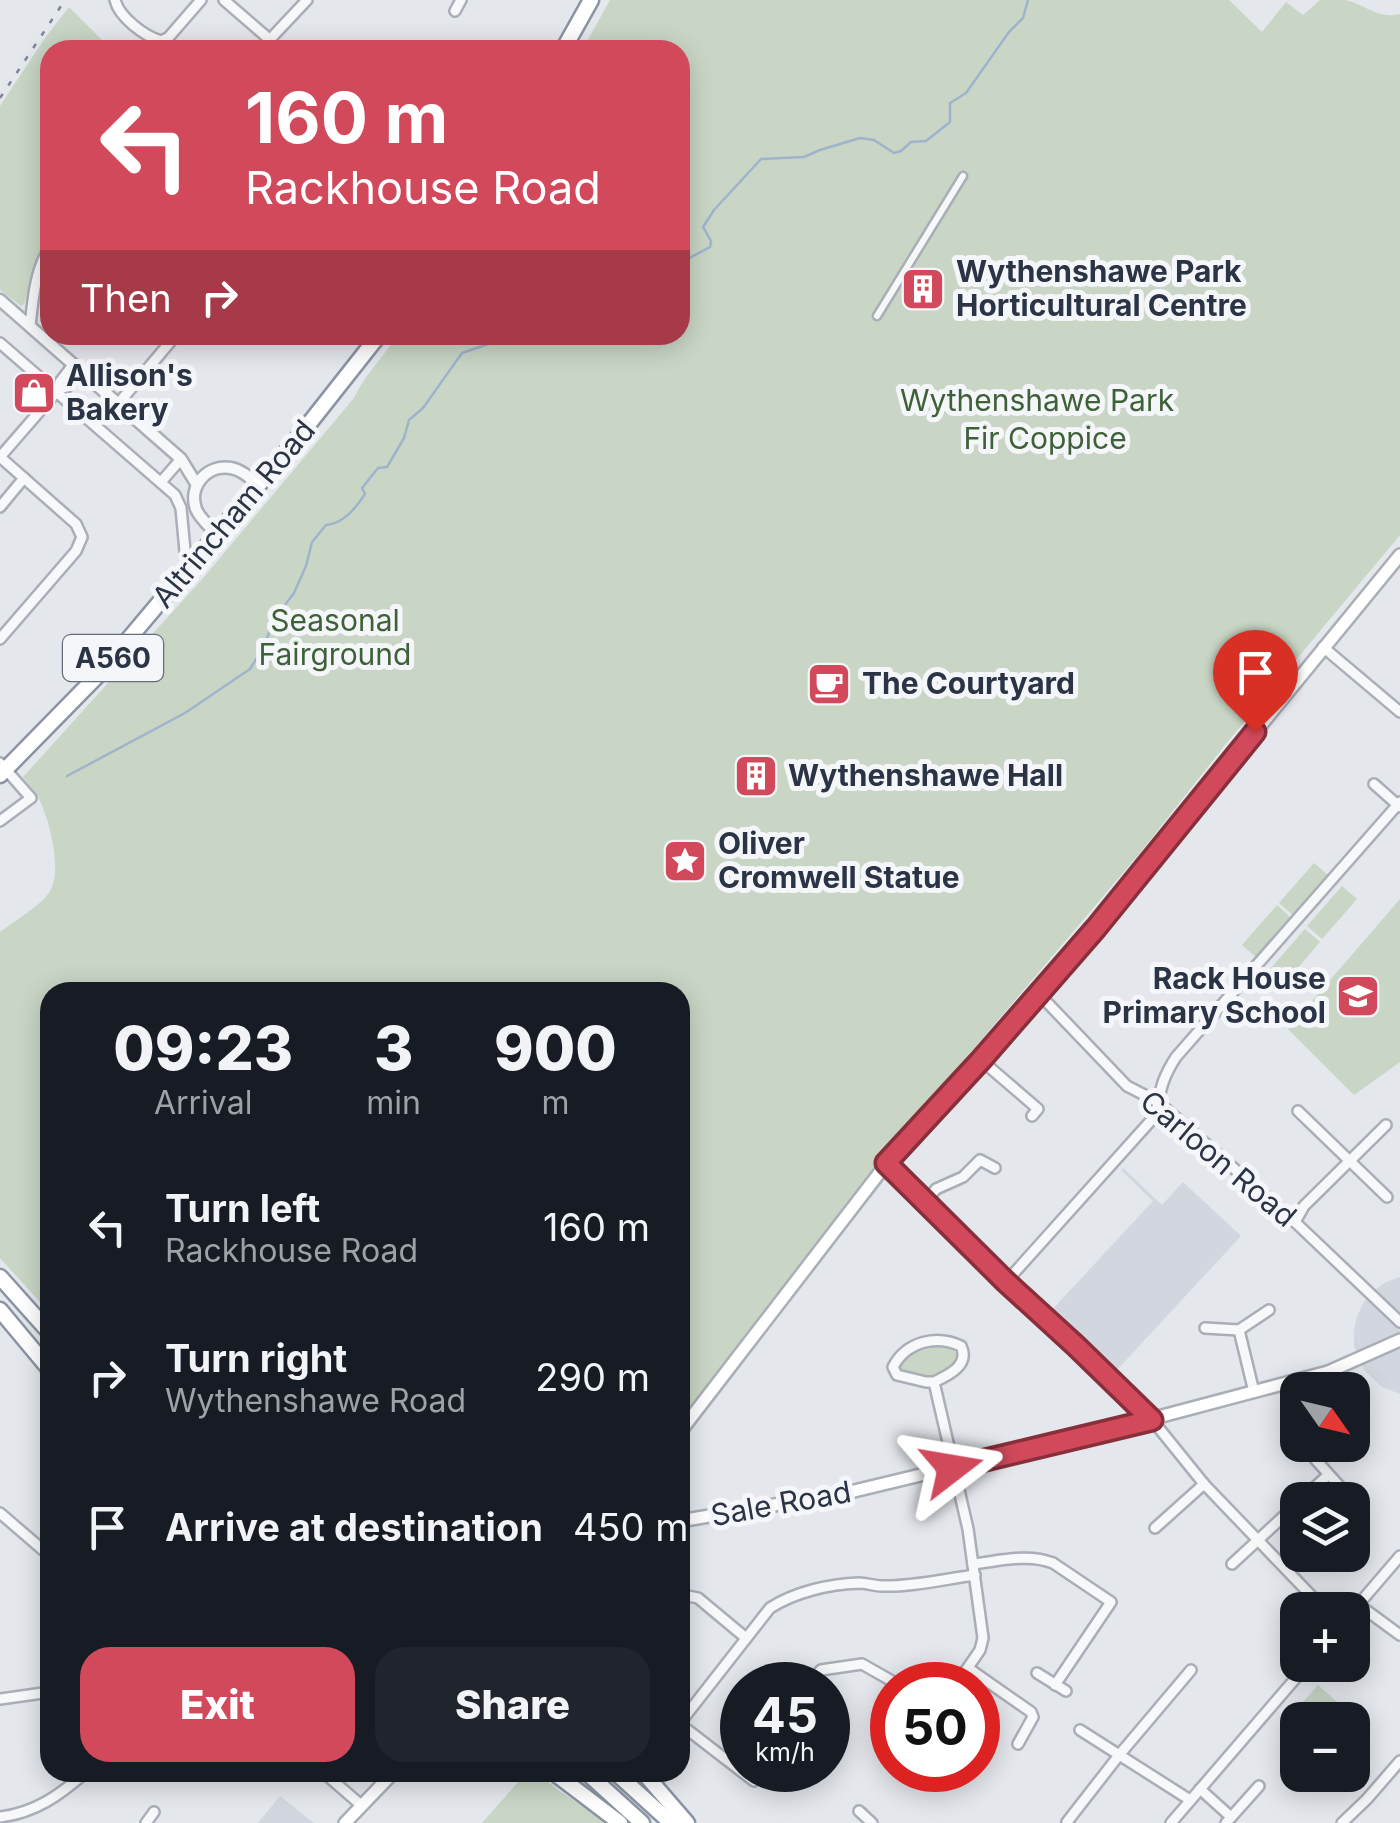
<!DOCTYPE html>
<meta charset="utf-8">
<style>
body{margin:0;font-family:Inter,sans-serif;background:#20242c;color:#f1f3f6;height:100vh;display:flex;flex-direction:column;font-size:38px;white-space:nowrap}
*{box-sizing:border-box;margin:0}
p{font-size:32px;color:#9ea1a6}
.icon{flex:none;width:55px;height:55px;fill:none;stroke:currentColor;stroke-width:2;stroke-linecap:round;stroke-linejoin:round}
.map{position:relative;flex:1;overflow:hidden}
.panel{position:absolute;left:40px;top:982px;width:650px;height:800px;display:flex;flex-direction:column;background:#171b24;border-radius:30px;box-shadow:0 5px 25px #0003}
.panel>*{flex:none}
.guide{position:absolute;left:40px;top:40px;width:650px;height:305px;border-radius:30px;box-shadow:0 5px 25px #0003;background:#d1495b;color:#fff;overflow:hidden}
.needle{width:65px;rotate:124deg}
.tools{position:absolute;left:1280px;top:1372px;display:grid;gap:20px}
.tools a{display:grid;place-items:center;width:90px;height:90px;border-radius:20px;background:#171b24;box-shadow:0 5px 25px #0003;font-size:50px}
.speed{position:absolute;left:720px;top:1662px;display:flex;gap:20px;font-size:50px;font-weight:700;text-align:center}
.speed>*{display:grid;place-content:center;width:130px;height:130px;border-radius:50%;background:#171b24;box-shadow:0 5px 25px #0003;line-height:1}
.speed small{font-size:25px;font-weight:400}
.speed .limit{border:15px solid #d22;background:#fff;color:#111}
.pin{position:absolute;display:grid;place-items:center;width:85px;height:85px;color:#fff;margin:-102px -42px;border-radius:50% 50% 50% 0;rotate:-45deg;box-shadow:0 0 10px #0007}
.pin .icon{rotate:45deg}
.me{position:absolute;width:110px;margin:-55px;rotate:76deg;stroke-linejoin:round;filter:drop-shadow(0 0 8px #0008)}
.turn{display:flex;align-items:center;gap:35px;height:210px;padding:0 40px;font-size:45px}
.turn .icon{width:130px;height:130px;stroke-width:2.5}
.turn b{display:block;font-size:70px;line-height:85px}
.then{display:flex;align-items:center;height:95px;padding:0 40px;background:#0003;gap:20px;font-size:38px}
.eta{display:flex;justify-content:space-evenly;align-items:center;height:170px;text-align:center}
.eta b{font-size:60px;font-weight:800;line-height:70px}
.primary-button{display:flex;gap:20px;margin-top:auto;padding:20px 40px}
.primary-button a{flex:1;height:115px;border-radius:30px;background:#d1495b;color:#fff;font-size:40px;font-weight:800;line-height:115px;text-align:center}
.primary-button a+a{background:#20242c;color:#f1f3f6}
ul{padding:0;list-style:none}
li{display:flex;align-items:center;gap:30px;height:150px;padding:0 40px}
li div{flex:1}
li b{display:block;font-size:38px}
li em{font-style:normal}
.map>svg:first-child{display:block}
.built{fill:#d2d6de}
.green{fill:#c9d6c5}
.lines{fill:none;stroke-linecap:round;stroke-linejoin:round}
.stream{stroke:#9fb4cc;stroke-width:2.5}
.pedestrian-casing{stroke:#a9aeb7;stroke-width:11}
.minor-casing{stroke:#a9aeb7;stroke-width:14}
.tertiary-casing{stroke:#a9aeb7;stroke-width:15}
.secondary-casing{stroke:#a9aeb7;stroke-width:16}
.trunk-casing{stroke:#8b94a3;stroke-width:19}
.pedestrian{stroke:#f7f8fa;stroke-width:6}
.minor{stroke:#f7f8fa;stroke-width:9}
.tertiary{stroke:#f7f8fa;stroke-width:10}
.secondary{stroke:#fff;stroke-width:11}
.trunk{stroke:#fff;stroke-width:14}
.rail{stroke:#7d8696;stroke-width:2.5;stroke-dasharray:5 10;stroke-linecap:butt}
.route-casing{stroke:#882f3b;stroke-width:25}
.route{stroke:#d1495b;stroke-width:18}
.labels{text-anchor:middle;stroke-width:10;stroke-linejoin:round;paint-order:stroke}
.shield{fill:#f4f6f9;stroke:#676e7b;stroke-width:2.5}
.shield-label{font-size:28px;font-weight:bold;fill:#2b3445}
.poi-label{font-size:30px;font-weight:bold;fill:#2b3445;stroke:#f4f6f9;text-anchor:start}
.park-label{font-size:30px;fill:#3f6138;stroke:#f4f6f9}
.street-label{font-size:30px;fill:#2b3445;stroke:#f4f6f9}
</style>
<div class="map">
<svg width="1400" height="1823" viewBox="0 0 1400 1823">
<rect width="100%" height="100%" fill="#e4e7ec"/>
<g class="built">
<path d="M1123 1168 1162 1205 1183 1182 1241 1236 1115 1372 1050 1312 1153 1201 1121 1170Z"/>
<path d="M1400 1277V1394L1382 1387 1364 1370 1354 1346V1331L1357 1316 1364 1302 1374 1291 1386 1282Z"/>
<path d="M280 1796 314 1823H258Z"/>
</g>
<g class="green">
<path d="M610 0H1229L1262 32 1286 2 1303 15 1320 0C1328 0 1338 0 1345 0 1365 4 1378 20 1400 14V535L1225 745 1139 854 875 1165 680 1421V992H50V1313L0 1258V932C13 922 42 905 50 891 63 870 49 818 38 797 34 790 28 784 23 777L204 577 354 398C365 374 384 357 397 335H680V50H582Z"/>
<path d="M69 7 112 50H50V236L36 263 24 304 21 306 0 290V106L45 38Z"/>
<path d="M1314 863 1329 876 1294 916 1279 903Z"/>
<path d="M1342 886 1357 899 1322 939 1307 926Z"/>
<path d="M1400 899V1062L1354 1095 1288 1029Z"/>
<path d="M1277 905 1292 919 1257 958 1242 945Z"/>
<path d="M1305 929 1320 942 1286 982 1270 969Z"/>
<path d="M936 1347C945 1347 955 1349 959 1357 948 1381 923 1379 901 1373L899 1365 911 1353Z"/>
<path d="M1318 1685 1353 1716 1349 1720H1298L1297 1729 1287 1720Z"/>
<path d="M527 1772 537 1773 558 1790 609 1823H482Z"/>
</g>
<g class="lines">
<g class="stream">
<path d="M680 263 710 247 711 241 703 227 714 210 761 159 804 157 820 150 860 138 874 140 894 153 901 151 911 142 926 141 950 122V103L966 93 1009 32 1023 18 1028 0"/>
<path d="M67 776 185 713 250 669 263 648 275 618 294 593 306 566 312 542 326 525C344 523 355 509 365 494L362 488 378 468 387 467 404 438 409 420 423 408 462 353 515 335"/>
</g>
<g class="pedestrian-casing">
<path id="pedestrian" d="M877 316 963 176"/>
</g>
<g class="minor-casing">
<g id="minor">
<path d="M115 0C119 17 144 36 161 41L168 38 201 0"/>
<path d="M224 0 269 39"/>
<path d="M455 11 461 0"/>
<path d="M260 50 307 0"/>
<path d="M30 326C33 299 35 270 50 247"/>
<path d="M0 343 175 495 181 508 185 551"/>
<path d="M59 389 60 382 73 365"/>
<path d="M118 404 176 335"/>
<path d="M0 457 76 524 82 537 76 551 0 639"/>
<path d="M0 457 59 389 67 387 82 372"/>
<path d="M161 482 181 459"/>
<path d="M0 507 24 478"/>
<path d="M1323 647 1400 712"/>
<path d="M0 763 31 798 0 821"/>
<path d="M1374 784 1400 807"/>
<path d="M1039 994 1127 1086 1158 1102 1295 1222 1400 1322"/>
<path d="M981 1060 1038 1109 1032 1116"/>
<path d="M1298 1111 1387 1197"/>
<path d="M887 1163 1006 1282 1141 1406 1204 1484 1325 1610"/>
<path d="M926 1202 936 1189 963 1177 980 1160 995 1168"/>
<path d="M1295 1222 1304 1206 1386 1125"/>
<path d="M1006 1282 1155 1116C1161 1090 1161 1080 1176 1057L1400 802"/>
<path d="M1205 1328 1239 1330"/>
<path d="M934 1382H926L897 1375 893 1367C906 1342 936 1334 961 1346 970 1365 949 1375 934 1382L968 1529 983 1638 980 1650 956 1685"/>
<path d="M1254 1392 1239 1330 1269 1310"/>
<path d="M1315 1459 1343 1490"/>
<path d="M1301 1500 1328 1475"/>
<path d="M0 1513 50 1556"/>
<path d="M1155 1528 1204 1484"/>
<path d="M973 1564C1000 1561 1028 1553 1053 1563L1111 1602 1055 1685"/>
<path d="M1232 1564 1298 1503"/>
<path d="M680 1598 683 1595 698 1598 746 1638"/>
<path d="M1359 1605 1400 1635"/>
<path d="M1352 1612 1400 1556"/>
<path d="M968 1668 1031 1712 1033 1717 1018 1744"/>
<path d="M1037 1673 1066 1691"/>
<path d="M807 1685 821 1670 862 1664 899 1685"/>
<path d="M0 1699 50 1692"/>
<path d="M680 1723 770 1608C795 1592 829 1584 859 1583 867 1583 874 1586 882 1586 912 1587 945 1579 975 1575"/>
<path d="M680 1724 754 1781"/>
<path d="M1080 1730 1190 1800"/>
<path d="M323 1772 361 1805"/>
<path d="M1200 1789 1231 1817"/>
<path d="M859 1811 872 1823"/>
<path d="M0 1817C35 1813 60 1795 86 1772"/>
<path d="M1067 1822 1120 1754 1191 1670"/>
<path d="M146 1823 154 1812"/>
<path d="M1171 1823 1307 1665"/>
<path d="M1226 1823 1259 1786"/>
<path d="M1342 1823 1367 1799 1400 1761"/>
</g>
</g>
<g class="tertiary-casing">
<g id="tertiary">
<path d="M0 300 181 459 197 485"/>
<path d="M217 534C210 527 200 519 196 509 188 486 207 464 231 468 242 470 250 478 258 485"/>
</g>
</g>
<g class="secondary-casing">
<g id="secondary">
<path d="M680 1432 887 1163 981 1060 1095 928 1400 555"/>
<path d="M680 1521 850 1492 1128 1425 1328 1372 1400 1340"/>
<path d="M345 1823 394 1772"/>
</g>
</g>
<g class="trunk-casing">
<g id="trunk">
<path d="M563 50 591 0"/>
<path d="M0 775 100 673 293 444 379 335"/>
<path d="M0 1277 50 1333"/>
<path d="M0 1310 50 1370"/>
<path d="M553 1772 620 1823"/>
<path d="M586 1772 642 1823"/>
<path d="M615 1772 671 1823"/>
<path d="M643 1772 687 1823"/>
</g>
</g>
<use href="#pedestrian" class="pedestrian"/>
<use href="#minor" class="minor"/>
<use href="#tertiary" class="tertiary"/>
<use href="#secondary" class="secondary"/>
<use href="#trunk" class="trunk"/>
<path class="rail" d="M0 98 65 0"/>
</g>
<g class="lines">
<g class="route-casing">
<path id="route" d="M952 1468 1152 1420 1076 1346 1006 1282 886 1163 981 1060 1096 928 1255 732"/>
</g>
<use href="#route" class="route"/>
</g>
<defs>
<g id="building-square" transform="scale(2.25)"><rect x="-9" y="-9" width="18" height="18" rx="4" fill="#d1495b" stroke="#f4f6f9"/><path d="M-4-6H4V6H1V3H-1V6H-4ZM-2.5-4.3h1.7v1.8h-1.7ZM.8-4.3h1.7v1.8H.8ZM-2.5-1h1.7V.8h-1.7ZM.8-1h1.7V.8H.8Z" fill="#fff"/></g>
<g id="shop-square" transform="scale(2.25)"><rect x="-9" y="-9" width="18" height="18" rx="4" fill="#d1495b" stroke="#f4f6f9"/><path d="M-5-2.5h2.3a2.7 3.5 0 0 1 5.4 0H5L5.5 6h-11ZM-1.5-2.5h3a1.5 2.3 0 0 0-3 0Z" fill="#fff"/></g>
<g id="cafe-square" transform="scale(2.25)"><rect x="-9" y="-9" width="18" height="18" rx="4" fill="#d1495b" stroke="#f4f6f9"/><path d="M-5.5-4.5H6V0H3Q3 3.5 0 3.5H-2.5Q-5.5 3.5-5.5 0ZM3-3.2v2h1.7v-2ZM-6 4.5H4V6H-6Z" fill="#fff"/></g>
<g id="sight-square" transform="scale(2.25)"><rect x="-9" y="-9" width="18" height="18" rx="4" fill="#d1495b" stroke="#f4f6f9"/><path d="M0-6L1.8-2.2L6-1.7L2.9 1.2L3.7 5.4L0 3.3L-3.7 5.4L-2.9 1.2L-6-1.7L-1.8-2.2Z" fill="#fff"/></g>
<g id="school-square" transform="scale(2.25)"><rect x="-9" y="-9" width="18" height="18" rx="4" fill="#d1495b" stroke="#f4f6f9"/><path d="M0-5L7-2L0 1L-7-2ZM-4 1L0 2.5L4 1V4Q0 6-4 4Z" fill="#fff"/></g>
</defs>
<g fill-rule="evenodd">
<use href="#building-square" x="923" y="289"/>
<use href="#shop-square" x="34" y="393"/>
<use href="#cafe-square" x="829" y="684"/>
<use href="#building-square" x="756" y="776"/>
<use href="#sight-square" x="685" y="861"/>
<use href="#school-square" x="1358" y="996"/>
</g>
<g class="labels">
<rect class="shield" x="63" y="635" width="100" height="46" rx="8"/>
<g class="shield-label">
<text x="113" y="668">A560</text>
</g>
<g class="poi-label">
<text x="956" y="282">Wythenshawe Park<tspan x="956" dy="34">Horticultural Centre</tspan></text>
<text x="66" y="386">Allison's<tspan x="66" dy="34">Bakery</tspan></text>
<text x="862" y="694">The Courtyard</text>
<text x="788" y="786">Wythenshawe Hall</text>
<text x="718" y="854">Oliver<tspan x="718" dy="34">Cromwell Statue</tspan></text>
<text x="1326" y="989" text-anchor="end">Rack House<tspan x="1326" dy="34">Primary School</tspan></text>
</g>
<g class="park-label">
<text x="1037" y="411">Wythenshawe Park</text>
<text x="1045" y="449">Fir Coppice</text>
<text x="335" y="631">Seasonal<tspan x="335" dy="34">Fairground</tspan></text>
</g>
<g class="street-label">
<text transform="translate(234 514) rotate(-50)" y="10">Altrincham Road</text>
<text transform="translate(1218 1159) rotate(40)" y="10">Carloon Road</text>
<text transform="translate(781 1504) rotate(-10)" y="10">Sale Road</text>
</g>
</g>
</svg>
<div class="tools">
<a><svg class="needle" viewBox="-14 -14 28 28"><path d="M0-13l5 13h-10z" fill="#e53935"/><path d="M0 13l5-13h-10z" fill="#9ea1a6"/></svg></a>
<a><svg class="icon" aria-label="layers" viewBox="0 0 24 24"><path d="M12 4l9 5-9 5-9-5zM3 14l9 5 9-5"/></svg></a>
<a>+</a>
<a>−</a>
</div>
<div class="speed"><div>45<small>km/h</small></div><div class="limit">50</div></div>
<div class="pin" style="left:1255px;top:732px;background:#d93025"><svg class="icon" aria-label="arrive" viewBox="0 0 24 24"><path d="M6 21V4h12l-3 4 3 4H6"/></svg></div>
<svg class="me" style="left:952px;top:1468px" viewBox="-20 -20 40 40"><path d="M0-17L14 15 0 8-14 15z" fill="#d1495b" stroke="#fff" stroke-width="4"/></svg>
<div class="guide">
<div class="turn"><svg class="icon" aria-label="left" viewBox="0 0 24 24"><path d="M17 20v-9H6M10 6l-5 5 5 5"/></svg><div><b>160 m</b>Rackhouse Road</div></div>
<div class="then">Then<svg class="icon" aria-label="right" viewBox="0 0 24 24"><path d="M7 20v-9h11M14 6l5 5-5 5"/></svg></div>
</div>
<section class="panel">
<div class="eta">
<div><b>09:23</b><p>Arrival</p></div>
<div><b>3</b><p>min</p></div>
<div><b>900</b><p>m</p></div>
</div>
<ul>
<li><svg class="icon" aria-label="left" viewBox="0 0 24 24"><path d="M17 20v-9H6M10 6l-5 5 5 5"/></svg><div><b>Turn left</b><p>Rackhouse Road</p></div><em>160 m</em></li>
<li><svg class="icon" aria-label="right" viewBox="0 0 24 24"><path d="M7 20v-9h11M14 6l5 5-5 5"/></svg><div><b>Turn right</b><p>Wythenshawe Road</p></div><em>290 m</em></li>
<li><svg class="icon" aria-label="arrive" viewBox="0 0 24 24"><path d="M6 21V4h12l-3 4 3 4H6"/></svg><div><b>Arrive at destination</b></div><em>450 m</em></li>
</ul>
<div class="primary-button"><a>Exit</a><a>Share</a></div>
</section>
</div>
